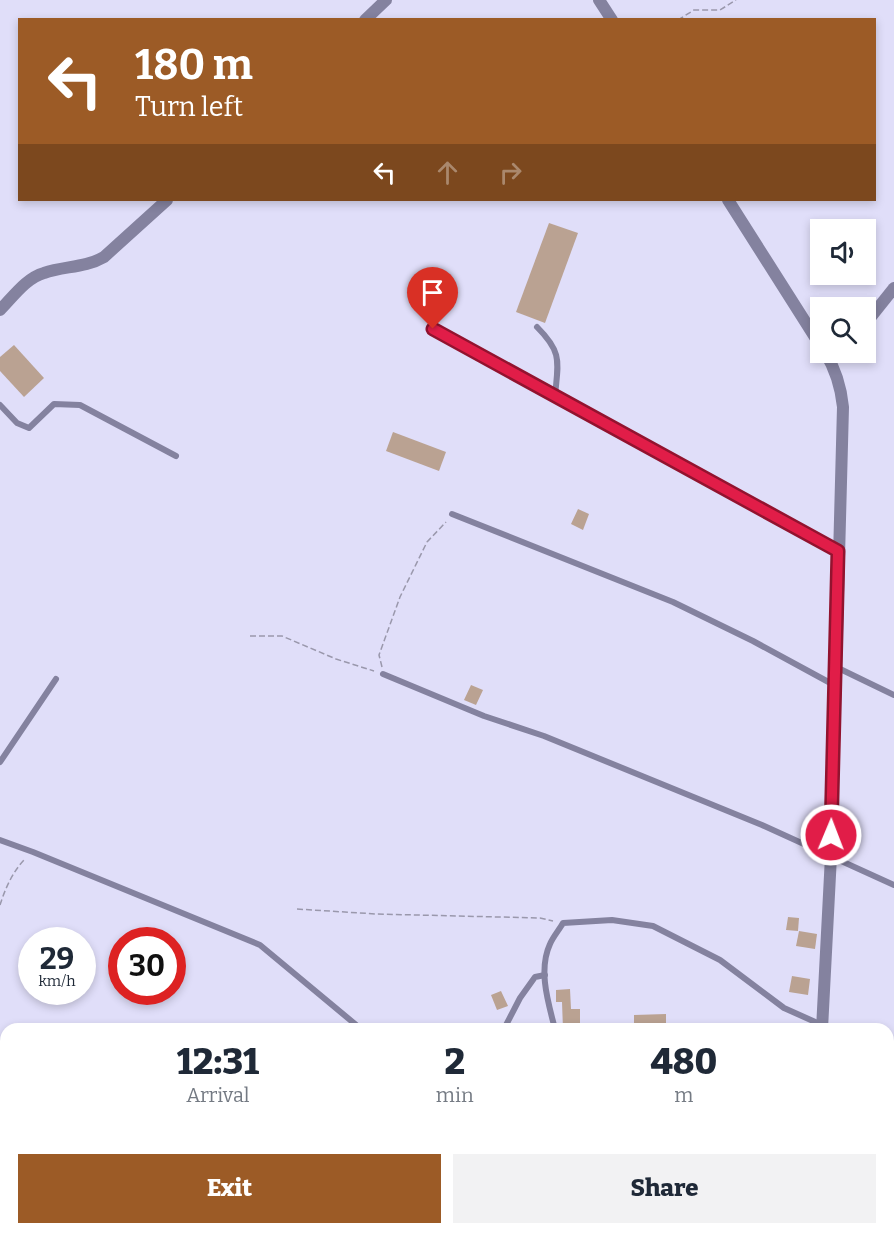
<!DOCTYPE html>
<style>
body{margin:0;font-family:Bitter,serif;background:#f2f2f3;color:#1f2937;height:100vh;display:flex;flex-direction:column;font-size:22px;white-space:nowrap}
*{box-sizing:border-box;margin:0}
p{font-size:20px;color:#747a83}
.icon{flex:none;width:33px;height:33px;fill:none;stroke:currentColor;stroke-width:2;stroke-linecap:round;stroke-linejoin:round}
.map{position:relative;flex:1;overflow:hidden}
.drawer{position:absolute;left:0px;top:1023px;width:894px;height:212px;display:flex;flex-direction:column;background:#fff;border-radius:18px 18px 0 0;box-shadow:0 3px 9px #0003}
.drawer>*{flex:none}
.hud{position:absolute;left:18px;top:18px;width:858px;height:183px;border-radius:0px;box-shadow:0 3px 9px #0003;background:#9c5b26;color:#fff;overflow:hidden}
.buttons{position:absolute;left:810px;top:219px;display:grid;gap:12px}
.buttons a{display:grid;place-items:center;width:66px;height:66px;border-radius:0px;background:#fff;box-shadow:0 3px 9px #0003;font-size:30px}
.speed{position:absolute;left:18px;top:927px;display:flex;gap:12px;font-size:30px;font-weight:700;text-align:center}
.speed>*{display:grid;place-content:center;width:78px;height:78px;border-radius:50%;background:#fff;box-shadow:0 3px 9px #0003;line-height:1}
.speed small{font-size:15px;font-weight:400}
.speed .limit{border:9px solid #d22;background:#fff;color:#111}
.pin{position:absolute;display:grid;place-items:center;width:51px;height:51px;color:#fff;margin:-62px -26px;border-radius:50% 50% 50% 0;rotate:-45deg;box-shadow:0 0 6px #0007}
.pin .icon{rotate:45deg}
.me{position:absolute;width:66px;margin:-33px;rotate:1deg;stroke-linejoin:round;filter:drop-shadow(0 0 4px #0008)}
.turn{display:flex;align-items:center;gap:21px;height:126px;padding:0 18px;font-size:27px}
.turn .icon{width:78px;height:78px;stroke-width:2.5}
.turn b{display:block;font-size:42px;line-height:51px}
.lanes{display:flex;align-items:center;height:57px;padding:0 18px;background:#0003;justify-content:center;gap:30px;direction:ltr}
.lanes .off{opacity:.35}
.eta{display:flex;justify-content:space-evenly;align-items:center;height:102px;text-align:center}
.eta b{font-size:36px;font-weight:800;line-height:42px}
.action{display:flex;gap:12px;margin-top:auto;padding:12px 18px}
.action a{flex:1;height:69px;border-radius:0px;background:#9c5b26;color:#fff;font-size:24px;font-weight:800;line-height:69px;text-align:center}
.action a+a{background:#f2f2f3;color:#1f2937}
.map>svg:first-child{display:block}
.building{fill:#baa292}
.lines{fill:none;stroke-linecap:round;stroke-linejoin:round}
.path{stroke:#9a98ac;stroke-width:1.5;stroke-dasharray:6 3;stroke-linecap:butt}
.service{stroke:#84829f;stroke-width:6}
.minor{stroke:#84829f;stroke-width:12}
.route-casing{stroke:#92132f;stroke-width:15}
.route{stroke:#e11d48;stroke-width:10}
</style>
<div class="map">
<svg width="894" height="1234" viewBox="0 0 894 1234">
<rect width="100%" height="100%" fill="#e0def9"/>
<g class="building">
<path d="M549 223 578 233 545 323 516 312Z"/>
<path d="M14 345 44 378 24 397 0 371V357Z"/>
<path d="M393 432 446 452 439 471 386 451Z"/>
<path d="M578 509 589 514 583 530 571 524Z"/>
<path d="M471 685 483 690 476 705 464 700Z"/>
<path d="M788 917 799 918 798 931 786 930Z"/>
<path d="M799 931 817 934 815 949 796 946Z"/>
<path d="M792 976 810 979 808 995 789 992Z"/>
<path d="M570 989 571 1009H580V1029H563L562 1002H556V990Z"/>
<path d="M501 991 508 1006 497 1010 491 995Z"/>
<path d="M666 1014V1028L634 1029V1015Z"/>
</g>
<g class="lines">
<g class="path">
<path d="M678 20 694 10H720L736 0"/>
<path d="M250 636H282L336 659 374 671"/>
<path d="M382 667 379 655 400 597 427 542 446 522"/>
<path d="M0 905C5 889 13 871 25 859"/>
<path d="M297 909 376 914 540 918 553 921"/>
</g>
<g class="service">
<path d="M537 327C563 353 558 362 555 396"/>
<path d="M433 329 838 551"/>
<path d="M0 405 17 423 29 428 54 404 80 405 176 456"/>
<path d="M452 514 673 602 753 641 834 685"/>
<path d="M836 667 894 695"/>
<path d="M383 674 484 716 544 736 762 825 894 885"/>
<path d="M0 762 56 679"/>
<path d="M0 840 33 852 260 945 361 1029"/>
<path d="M504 1029 520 998 535 977 545 975"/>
<path d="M555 1029C548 1002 538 970 550 944 553 937 559 930 563 923L612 920 653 926 720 960 784 1008 822 1025"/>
<path d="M888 1082 894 1085"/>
<path d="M227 1228 234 1234"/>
<path d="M715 1228 718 1234"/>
<path d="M525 1234 527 1228"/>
</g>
<g class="minor">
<path d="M599 0 612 20"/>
<path d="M365 20 386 0"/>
<path d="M728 200 820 345"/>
<path d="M0 310C13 297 26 278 44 273 64 266 85 268 104 257L167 200"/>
<path d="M866 323 894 288"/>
<path d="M822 1029 831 856 843 407C841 387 836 370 825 352"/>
<path d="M434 1228 436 1234"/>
<path d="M806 1234V1228"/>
</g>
</g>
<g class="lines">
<g class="route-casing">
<path id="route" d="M433 329 838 551 831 835"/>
</g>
<use href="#route" class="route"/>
</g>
</svg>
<div class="buttons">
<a><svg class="icon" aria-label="sound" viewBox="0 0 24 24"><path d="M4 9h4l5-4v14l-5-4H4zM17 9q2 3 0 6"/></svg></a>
<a><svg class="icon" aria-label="search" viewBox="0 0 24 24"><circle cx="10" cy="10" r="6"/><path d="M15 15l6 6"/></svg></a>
</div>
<div class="speed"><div>29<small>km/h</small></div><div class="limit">30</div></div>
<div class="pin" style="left:433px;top:329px;background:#d93025"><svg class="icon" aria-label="arrive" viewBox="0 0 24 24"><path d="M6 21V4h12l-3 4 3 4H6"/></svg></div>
<svg class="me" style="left:831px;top:835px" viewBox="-20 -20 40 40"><circle r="17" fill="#e11d48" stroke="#fff" stroke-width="3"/><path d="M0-11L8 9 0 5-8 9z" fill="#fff"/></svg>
<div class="hud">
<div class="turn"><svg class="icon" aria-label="left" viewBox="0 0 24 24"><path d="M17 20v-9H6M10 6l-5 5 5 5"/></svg><div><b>180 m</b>Turn left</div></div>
<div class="lanes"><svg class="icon" aria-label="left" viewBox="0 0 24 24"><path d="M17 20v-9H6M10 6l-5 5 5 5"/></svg><svg class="icon off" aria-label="ahead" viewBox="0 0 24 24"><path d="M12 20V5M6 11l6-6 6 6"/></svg><svg class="icon off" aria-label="right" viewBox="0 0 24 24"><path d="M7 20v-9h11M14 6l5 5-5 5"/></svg></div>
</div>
<section class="drawer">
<div class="eta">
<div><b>12:31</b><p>Arrival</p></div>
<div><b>2</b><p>min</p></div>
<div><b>480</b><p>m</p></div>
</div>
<div class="action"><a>Exit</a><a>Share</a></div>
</section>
</div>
